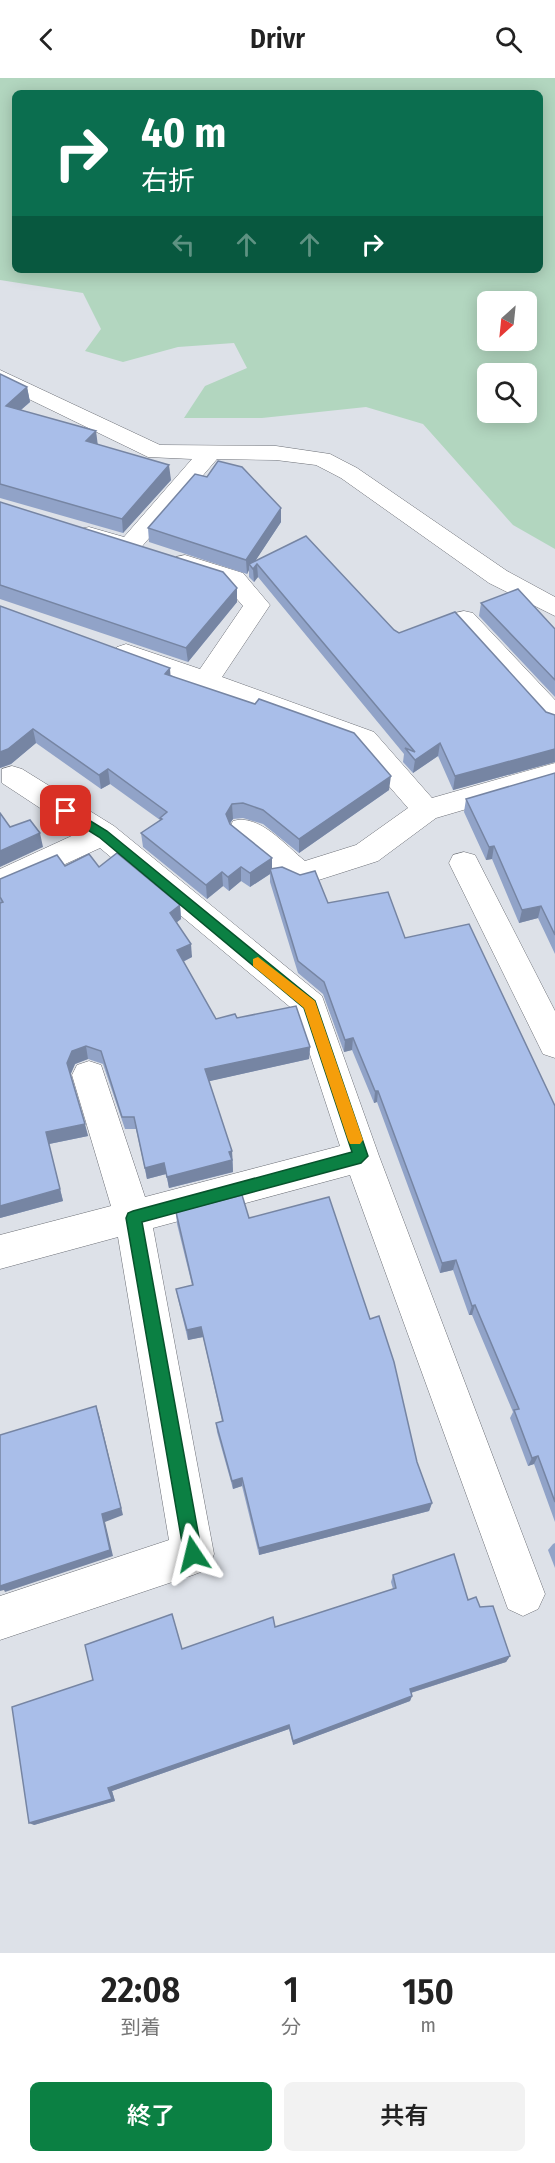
<!DOCTYPE html>
<html lang="ja">
<meta charset="utf-8">
<style>
body{margin:0;font-family:"Fira Sans Condensed","Noto Sans JP",sans-serif;background:#f2f2f2;color:#222;height:100vh;display:flex;flex-direction:column;font-size:22px;white-space:nowrap}
*{box-sizing:border-box;margin:0}
p{font-size:20px;color:#767676}
.icon{flex:none;width:33px;height:33px;fill:none;stroke:currentColor;stroke-width:2;stroke-linecap:round;stroke-linejoin:round}
.map{position:relative;height:1875px;overflow:hidden}
.details{display:flex;flex-direction:column;background:#fff;flex:1}
.details>*{flex:none}
.banner{position:absolute;left:12px;top:12px;width:531px;height:183px;border-radius:9px;box-shadow:0 3px 15px #0003;background:#0b6e4f;color:#fff;overflow:hidden}
.needle{width:39px;rotate:207deg}
.fabs{position:absolute;left:477px;top:213px;display:grid;gap:12px}
.fabs a{display:grid;place-items:center;width:60px;height:60px;border-radius:9px;background:#fff;box-shadow:0 3px 15px #0003;font-size:30px}
.pin{position:absolute;display:grid;place-items:center;width:51px;height:51px;color:#fff;margin:-26px;border-radius:12px;box-shadow:0 3px 9px #0006}
.me{position:absolute;width:66px;margin:-33px;rotate:350deg;stroke-linejoin:round;filter:drop-shadow(0 0 4px #0008)}
.turn{display:flex;align-items:center;gap:21px;height:126px;padding:0 30px;font-size:27px}
.turn .icon{width:78px;height:78px;stroke-width:2.5}
.turn b{display:block;font-size:42px;line-height:51px}
.lanes{display:flex;align-items:center;height:57px;padding:0 30px;background:#0003;justify-content:center;gap:30px;direction:ltr}
.lanes .off{opacity:.35}
.eta{display:flex;justify-content:space-evenly;align-items:center;height:102px;text-align:center}
.eta b{font-size:36px;font-weight:600;line-height:42px}
.button{display:flex;gap:12px;margin-top:auto;padding:12px 30px}
.button a{flex:1;height:69px;border-radius:9px;background:#0b8043;color:#fff;font-size:24px;font-weight:600;line-height:69px;text-align:center}
.button a+a{background:#f2f2f2;color:#222}
header{display:flex;justify-content:space-between;align-items:center;height:78px;padding:0 30px;background:#fff;font-size:27px;font-weight:600}
.map>svg:first-child{display:block}
.green{fill:#b2d6bf;fill-rule:evenodd}
.lines{fill:none;stroke-linecap:round;stroke-linejoin:round}
.minor-casing{stroke:#6c6f76;stroke-width:1}
.minor{fill:#fff;fill-rule:evenodd}
.wall{fill:#91a3c8}
.shaded-wall{fill:#7685a3}
.building{fill:#a9bee9;stroke:#7685a3;stroke-width:1.5}
.route{fill:#0b8043;stroke:#07532c;stroke-width:1.5}
.slow{fill:#f59e0b}
</style>
<header><svg class="icon" aria-label="back" viewBox="0 0 24 24"><path d="M15 5l-7 7 7 7"/></svg>Drivr<svg class="icon" aria-label="search" viewBox="0 0 24 24"><circle cx="10" cy="10" r="6"/><path d="M15 15l6 6"/></svg></header>
<div class="map">
<svg width="555" height="1875" viewBox="0 0 555 1875">
<rect width="100%" height="100%" fill="#dde1e8"/>
<path class="green" d="M0 0H555V471L513 447 423 346 366 329 262 340H184L205 308 247 290 234 265 178 269 123 284 85 273 101 251 83 215 0 202ZM15 15H540V192H15ZM488 224H526V262H488ZM488 296H526V334H488Z"/>
<g class="lines">
<g class="minor-casing">
<g id="minor">
<path d="M0 292 160 367 276 368 330 376 357 390 507 493 555 519V538L489 505 341 400 316 387 276 382 217 381 138 473 129 476 80 461 77 456 80 451 89 449 124 459 192 381 148 379 0 307Z"/>
<path d="M185 477 243 495 270 527 222 599 374 654 432 720 555 685V705L436 740 378 783 300 808 289 804 233 759 229 751 233 743C259 735 286 768 305 783L356 767 408 730 354 668 117 581 113 575 117 569 126 566 200 591 243 528 225 507 176 491 172 485 176 479Z"/>
<path d="M464 533 473 535 555 622V649L545 646 455 547 451 541 455 535Z"/>
<path d="M12 688 22 691 114 748 322 918 379 1078 545 1516 538 1531 523 1538 508 1531 350 1097 153 1150 214 1476 208 1491 193 1497 0 1562V1518L169 1462 118 1159 0 1191V1157L111 1128 72 997 77 987 89 983 101 987 145 1119 340 1068 296 934 100 770 0 816V791L78 755 2 705V691Z"/>
<path d="M464 774 475 777 555 933V980L543 976 449 785 453 777Z"/>
</g>
</g>
<use href="#minor" class="minor"/>
</g>
<g class="wall">
<path d="M0 296 27 309 30 324 21 332 97 366 171 402 123 455 0 420Z"/>
<path d="M0 424 237 524 188 584 0 521Z"/>
<path d="M281 444 255 483 394 552 546 634 555 637V684L453 712 438 678 413 695 403 684 404 676 258 499 254 504 249 499V492L247 496 149 464 148 450Z"/>
<path d="M481 525 555 551V619L479 538Z"/>
<path d="M0 528 171 597 389 712 299 775 263 746 243 740 233 741 230 745 272 791 328 825 405 860 555 1028V1444L534 1386 528 1388 510 1340 513 1334 472 1237H469L453 1192 440 1195 377 1024 374 1025 352 972 344 974 323 916 298 895 270 804V796L250 809 241 803 229 813 223 808 207 821 143 769 141 755 160 742 110 706 101 711 36 665 11 686 0 690Z"/>
<path d="M555 695V876L538 840 519 845 492 781 486 782 464 734 466 721Z"/>
<path d="M65 788 99 789 180 827 181 841 177 844 192 879 183 884 216 941 237 940 310 969 309 981 209 1003 232 1073 233 1094 169 1110 166 1096 147 1101 136 1051H125L103 986 88 981 75 986 70 997 88 1058 49 1066 63 1123 0 1140V801Z"/>
<path d="M176 1134 249 1140 417 1384 432 1425 429 1433 259 1477 242 1408 233 1411 217 1354 216 1345 222 1343 203 1259 188 1262 178 1221 176 1211 192 1207 177 1146Z"/>
<path d="M555 1465V1490L548 1472 553 1466Z"/>
<path d="M393 1497 468 1522 480 1529 510 1578 506 1584 411 1615 412 1618 410 1623 293 1667 289 1651 112 1713 115 1723 34 1747 93 1602 182 1571 275 1549 393 1511 391 1504Z"/>
</g>
<g class="shaded-wall">
<path d="M27 309 30 324 9 342 6 328Z"/>
<path d="M96 353 98 368 86 363Z"/>
<path d="M169 387 171 402 123 455 122 441Z"/>
<path d="M281 430V444L252 488 249 486V492L247 496 246 482Z"/>
<path d="M257 486 258 499 254 504 253 491Z"/>
<path d="M237 510V524L188 584 186 570Z"/>
<path d="M170 590 171 604 165 596Z"/>
<path d="M33 651 36 665 11 686 0 690V692V674Z"/>
<path d="M440 665 438 678 413 695 415 682Z"/>
<path d="M555 671V684L453 712 455 698Z"/>
<path d="M108 691 110 706 101 711 99 697Z"/>
<path d="M391 698 389 712 299 775V761Z"/>
<path d="M232 726 233 741 227 750 226 736Z"/>
<path d="M40 755 43 769 0 789V773Z"/>
<path d="M494 768 492 781 486 782 489 769Z"/>
<path d="M272 780V794L270 791V796L250 809V795Z"/>
<path d="M241 789V803L229 813 228 799Z"/>
<path d="M222 794 223 808 207 821 206 807Z"/>
<path d="M180 827 181 841 172 848 170 835Z"/>
<path d="M541 828 538 840 519 845 522 832Z"/>
<path d="M191 866 192 879 178 886 177 872Z"/>
<path d="M353 960 352 972 344 974 345 962Z"/>
<path d="M86 968 88 981 75 986 70 998 67 985 72 973Z"/>
<path d="M310 969 309 981 206 1004 205 991Z"/>
<path d="M375 1013H378L377 1024 374 1025Z"/>
<path d="M85 1046 88 1058 49 1066 63 1123 0 1140V1128L46 1054Z"/>
<path d="M232 1073 233 1094 169 1110 167 1099Z"/>
<path d="M164 1085 166 1096 147 1101 145 1090Z"/>
<path d="M456 1182 453 1192 440 1195 442 1185Z"/>
<path d="M475 1227 472 1237H469L472 1228Z"/>
<path d="M201 1249 203 1259 188 1262 187 1252Z"/>
<path d="M96 1328 99 1337 123 1437 105 1444 113 1478 5 1514 4 1512 0 1513V1506L102 1436Z"/>
<path d="M538 1378 534 1386 528 1388 532 1380Z"/>
<path d="M242 1400V1408L233 1411 232 1403Z"/>
<path d="M432 1425 429 1433 259 1477V1470Z"/>
<path d="M510 1578 506 1584 407 1616 410 1611Z"/>
<path d="M412 1618 410 1623 293 1667V1663Z"/>
<path d="M289 1647V1651L112 1713 115 1723 34 1747 29 1745 108 1710Z"/>
</g>
<g class="building">
<path d="M0 296 27 309 6 328 96 353 86 363 169 387 122 441 0 406Z"/>
<path d="M218 383 242 389 281 430 246 482 148 450 195 396 207 399Z"/>
<path d="M0 424 223 494 237 510 186 570 0 507Z"/>
<path d="M306 458 394 552 399 555 455 534 546 634 555 637V671L455 698 440 665 415 682 405 670 415 674 257 486 253 491 249 486Z"/>
<path d="M518 511 555 551V602L481 525Z"/>
<path d="M0 528 170 590 165 596 255 626 259 621 354 655 391 698 299 761 263 732 243 725 232 726 226 736 230 746 272 780 250 795 241 789 228 799 222 794 206 807 141 755 162 741 160 740 167 734 108 691 99 697 33 651 8 671 0 674Z"/>
<path d="M555 695V857L541 828 522 832 494 768 489 769 466 721Z"/>
<path d="M0 735 10 749 30 742 40 755 0 773Z"/>
<path d="M117 775 180 827 170 835 191 866 177 872 216 941 235 936 237 940 296 928 310 969 205 991 232 1073 229 1074 232 1082 167 1099 164 1085 145 1090 134 1039H122L101 973 86 968 72 973 67 985 85 1046 46 1054 60 1111 0 1128V825L3 824 0 819V801L57 777 65 788 89 776 99 789Z"/>
<path d="M282 789 300 797 315 793 328 825 388 814 405 860 469 846 555 1028V1424L538 1378 532 1380 514 1332 519 1331 475 1227 472 1228 456 1182 442 1185 378 1013H375L353 960 345 962 324 904 298 883 270 791Z"/>
<path d="M242 1117 249 1140 329 1119 370 1241 379 1238 394 1284 417 1384 432 1425 259 1470 242 1400 232 1403 216 1345 223 1343 201 1249 187 1252 176 1211 193 1207 176 1134Z"/>
<path d="M96 1328 121 1430 102 1436 110 1472 0 1508V1357Z"/>
<path d="M454 1476 468 1522 476 1519 480 1529 493 1528 510 1578 410 1611 412 1618 293 1663 289 1647 108 1710 112 1721 29 1745 12 1629 93 1602 85 1567 172 1536 182 1571 273 1539 275 1549 396 1510 393 1497Z"/>
</g>
<path class="route" d="M66 728 107 753 315 923 368 1078 361 1085 142 1144 202 1476 199 1482 193 1484 187 1482 184 1476 126 1140 128 1135 133 1133 352 1074 304 930 99 759 62 736 60 733Z"/>
<path class="slow" d="M258 879 315 923 363 1062 360 1066H350L348 1062 304 930 253 888V881Z"/>
</svg>
<div class="fabs">
<a><svg class="needle" viewBox="-14 -14 28 28"><path d="M0-13l5 13h-10z" fill="#e53935"/><path d="M0 13l5-13h-10z" fill="#767676"/></svg></a>
<a><svg class="icon" aria-label="search" viewBox="0 0 24 24"><circle cx="10" cy="10" r="6"/><path d="M15 15l6 6"/></svg></a>
</div>
<div class="pin" style="left:66px;top:733px;background:#d93025"><svg class="icon" aria-label="arrive" viewBox="0 0 24 24"><path d="M6 21V4h12l-3 4 3 4H6"/></svg></div>
<svg class="me" style="left:193px;top:1476px" viewBox="-20 -20 40 40"><path d="M0-17L14 15 0 8-14 15z" fill="#0b8043" stroke="#fff" stroke-width="4"/></svg>
<div class="banner">
<div class="turn"><svg class="icon" aria-label="right" viewBox="0 0 24 24"><path d="M7 20v-9h11M14 6l5 5-5 5"/></svg><div><b>40 m</b>右折</div></div>
<div class="lanes"><svg class="icon off" aria-label="left" viewBox="0 0 24 24"><path d="M17 20v-9H6M10 6l-5 5 5 5"/></svg><svg class="icon off" aria-label="ahead" viewBox="0 0 24 24"><path d="M12 20V5M6 11l6-6 6 6"/></svg><svg class="icon off" aria-label="ahead" viewBox="0 0 24 24"><path d="M12 20V5M6 11l6-6 6 6"/></svg><svg class="icon" aria-label="right" viewBox="0 0 24 24"><path d="M7 20v-9h11M14 6l5 5-5 5"/></svg></div>
</div>
</div>
<section class="details">
<div class="eta">
<div><b>22:08</b><p>到着</p></div>
<div><b>1</b><p>分</p></div>
<div><b>150</b><p>m</p></div>
</div>
<div class="button"><a>終了</a><a>共有</a></div>
</section>
